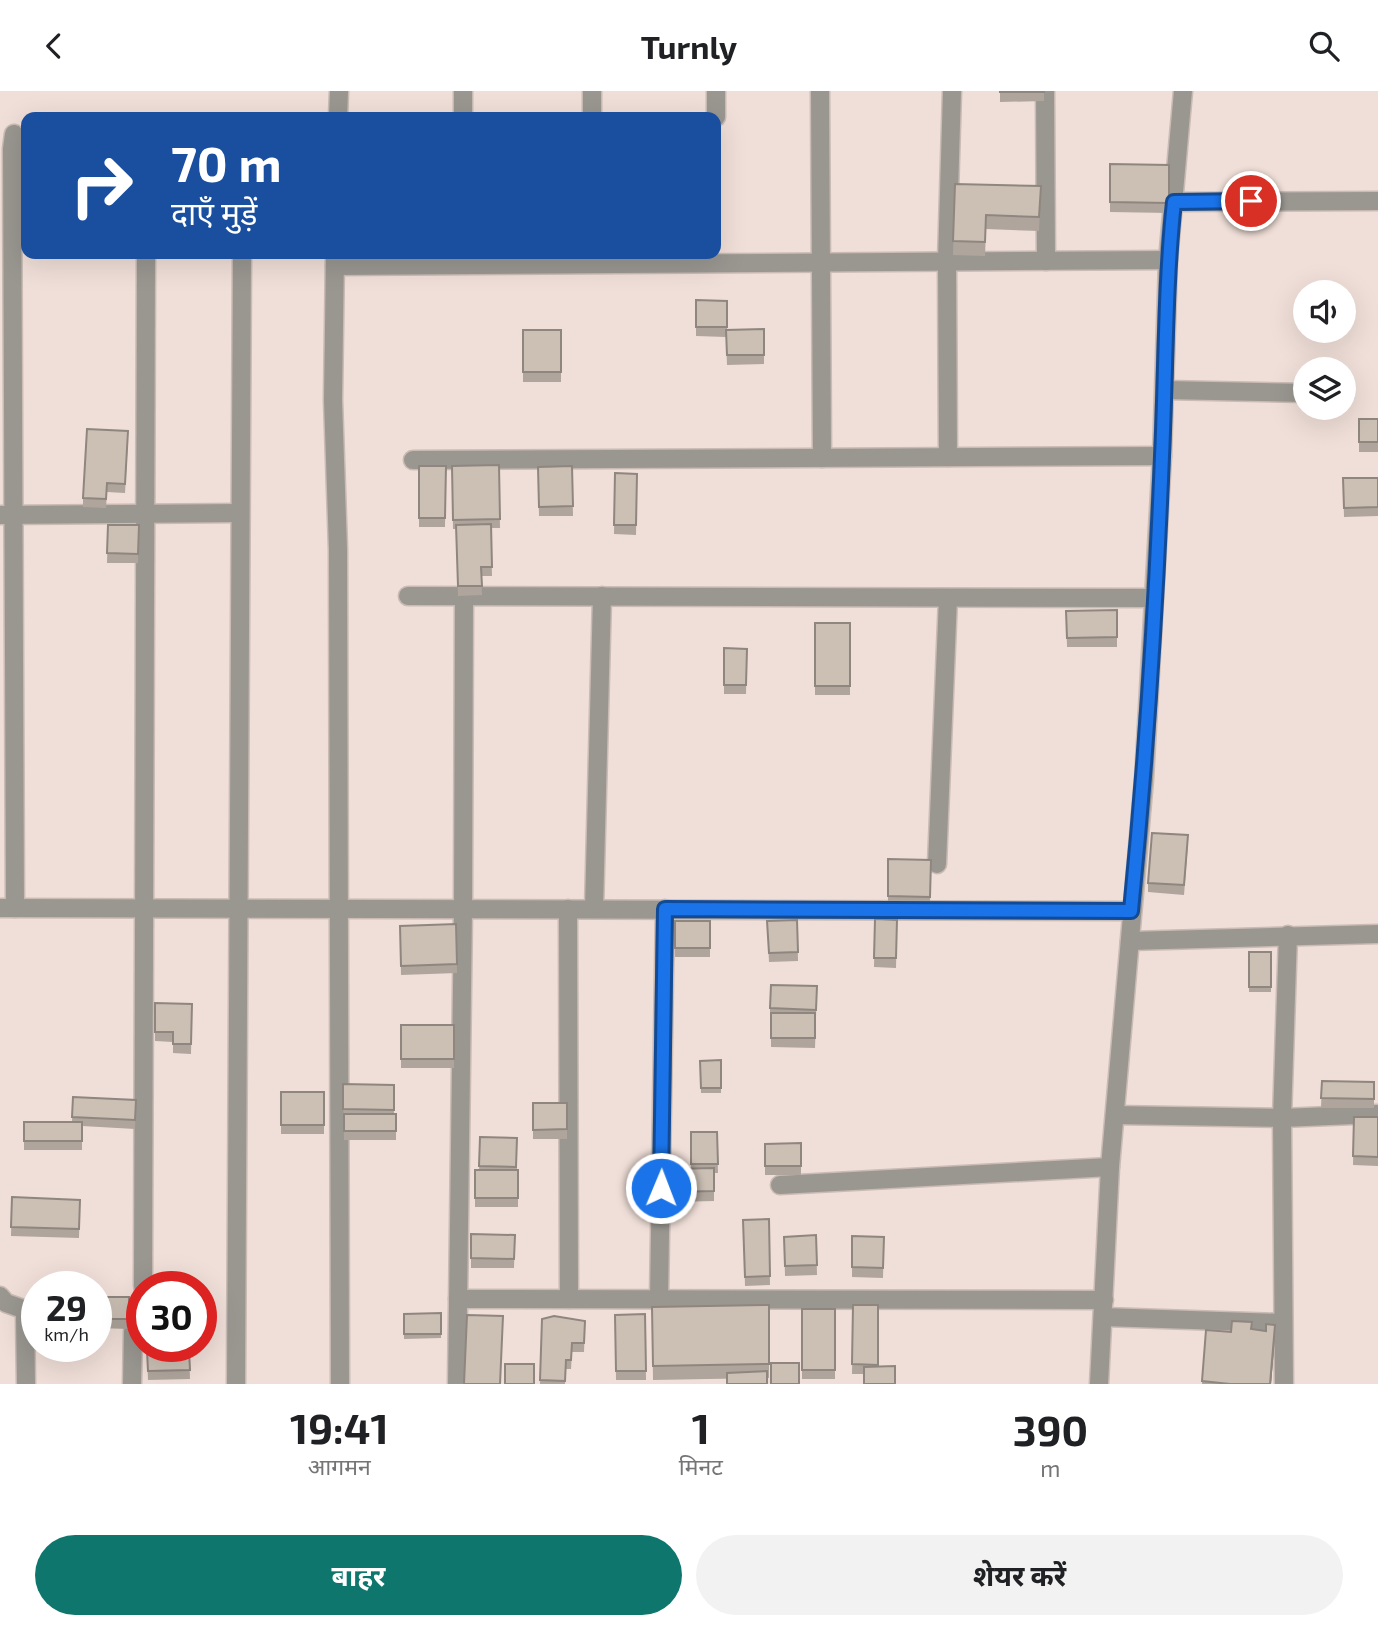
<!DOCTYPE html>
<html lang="hi">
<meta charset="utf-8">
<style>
body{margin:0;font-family:"Exo 2","Noto Sans Devanagari",sans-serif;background:#f2f2f2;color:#202124;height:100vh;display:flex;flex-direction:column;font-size:26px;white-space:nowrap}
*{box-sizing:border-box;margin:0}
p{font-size:23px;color:#757577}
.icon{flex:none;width:38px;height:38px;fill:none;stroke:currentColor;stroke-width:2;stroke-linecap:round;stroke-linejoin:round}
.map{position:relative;height:1293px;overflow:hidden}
.sheet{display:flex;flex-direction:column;background:#fff;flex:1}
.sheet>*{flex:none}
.guide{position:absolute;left:21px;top:21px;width:700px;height:147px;border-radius:14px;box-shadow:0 7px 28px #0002;background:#1a4fa0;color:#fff;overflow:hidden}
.buttons{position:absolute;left:1293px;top:189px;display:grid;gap:14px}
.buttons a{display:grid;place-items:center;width:63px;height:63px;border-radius:50%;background:#fff;box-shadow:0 7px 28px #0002;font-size:35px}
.speed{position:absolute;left:21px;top:1180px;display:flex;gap:14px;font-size:35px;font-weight:700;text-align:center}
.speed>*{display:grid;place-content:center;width:91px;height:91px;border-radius:50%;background:#fff;box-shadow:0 7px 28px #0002;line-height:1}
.speed small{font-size:18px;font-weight:400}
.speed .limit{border:10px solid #d22;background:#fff;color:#111}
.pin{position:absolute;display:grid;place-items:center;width:60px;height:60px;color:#fff;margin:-30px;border:4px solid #fff;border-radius:50%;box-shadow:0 2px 7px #0007}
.me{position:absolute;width:77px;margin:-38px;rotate:1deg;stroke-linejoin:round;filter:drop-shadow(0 0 5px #0008)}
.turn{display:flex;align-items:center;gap:24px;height:147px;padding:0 35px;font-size:32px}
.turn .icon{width:91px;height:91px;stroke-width:2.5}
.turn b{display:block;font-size:49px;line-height:60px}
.eta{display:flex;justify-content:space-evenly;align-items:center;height:119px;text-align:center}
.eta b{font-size:42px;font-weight:700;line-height:49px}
.cta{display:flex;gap:14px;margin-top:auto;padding:14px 35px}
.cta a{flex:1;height:80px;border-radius:42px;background:#0f766e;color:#fff;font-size:28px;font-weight:700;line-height:80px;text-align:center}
.cta a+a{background:#f2f2f2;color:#202124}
header{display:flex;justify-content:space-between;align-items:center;height:91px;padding:0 35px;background:#fff;font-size:32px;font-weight:700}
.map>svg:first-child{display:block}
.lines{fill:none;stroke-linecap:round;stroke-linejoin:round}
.minor-casing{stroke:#cabbb5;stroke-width:21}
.minor{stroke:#9a9791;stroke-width:18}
.wall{fill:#afa59c}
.shaded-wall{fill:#8f867f}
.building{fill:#ccc0b5;stroke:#8f867f;stroke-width:2}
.route-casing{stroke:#114b97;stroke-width:18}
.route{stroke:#1a73e8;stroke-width:12}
</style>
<header><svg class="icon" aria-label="back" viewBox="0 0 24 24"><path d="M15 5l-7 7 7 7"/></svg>Turnly<svg class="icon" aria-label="search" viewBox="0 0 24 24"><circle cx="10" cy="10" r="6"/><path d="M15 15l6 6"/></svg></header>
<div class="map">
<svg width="1378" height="1293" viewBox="0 0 1378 1293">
<rect width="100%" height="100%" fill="#f0dfd8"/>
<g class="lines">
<g class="minor-casing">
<g id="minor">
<path d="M820 0 822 367"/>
<path d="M1045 0 1046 170"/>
<path d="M338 26 339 0"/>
<path d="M463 26V0"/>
<path d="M592 26V0"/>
<path d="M716 26V0"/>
<path d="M14 43 12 58 15 817"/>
<path d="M1174 111 1378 110"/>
<path d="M335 163 333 309 338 458 340 1293"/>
<path d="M335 175 1168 169"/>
<path d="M1165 299 1306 302"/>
<path d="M1344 303H1345"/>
<path d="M948 366 947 170 952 0"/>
<path d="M413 369 1162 365"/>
<path d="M0 424 240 422"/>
<path d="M408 505 1154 507"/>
<path d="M937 773 948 507"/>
<path d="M0 817 1131 820"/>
<path d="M568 818 569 1208"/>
<path d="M594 818 602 505"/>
<path d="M1130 850 1378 843"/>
<path d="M1115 1024 1282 1027 1378 1023"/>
<path d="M780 1094 1110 1076"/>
<path d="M143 1195 146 163"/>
<path d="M0 1205 6 1212 23 1218 25 1224 26 1293"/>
<path d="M458 1208 1104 1209"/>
<path d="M659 1208 665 818"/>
<path d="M1104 1226 1283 1232"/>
<path d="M132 1293 133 1241 142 1208"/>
<path d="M236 1293 242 163"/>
<path d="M457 1293 463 818 464 505"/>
<path d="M1099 1293 1110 1076 1144 688 1162 365 1168 169 1183 0"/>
<path d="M1284 1293 1282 1027 1288 844"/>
</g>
</g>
<use href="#minor" class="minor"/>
</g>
<g class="wall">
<path d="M1000 0H1044V10L1000 11Z"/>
<path d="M1110 73 1169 74V122L1110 121Z"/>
<path d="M955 93 1041 95 1039 140 986 138 985 165 953 164Z"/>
<path d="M696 209 727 210V239L764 238V273L727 274 726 246 696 245Z"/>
<rect x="523" y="239" width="38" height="52"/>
<rect x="1359" y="328" width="19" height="33"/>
<path d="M128 349 125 402 107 401 106 417 83 416V407Z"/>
<path d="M499 374 500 437H491L492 485H481L482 504 458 505 456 438H453L452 375Z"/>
<path d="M419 375H446L445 436H419Z"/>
<path d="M572 375 573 425H539L538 376Z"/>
<path d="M615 382 637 383 636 444 614 443Z"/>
<path d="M1343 387H1378V425L1344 426Z"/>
<path d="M108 434H139L138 472H107Z"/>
<path d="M1117 519V556H1067L1066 520Z"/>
<rect x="815" y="532" width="35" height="72"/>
<path d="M724 557 747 558 746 603H724Z"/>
<path d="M1188 753 1184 804 1148 801V792Z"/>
<path d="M888 768 931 769 930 815H888Z"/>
<path d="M875 828 897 829 896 877 874 876Z"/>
<path d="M797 829 798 870 769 871 767 830Z"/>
<rect x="675" y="830" width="35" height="36"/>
<path d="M456 833 457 882 401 884 400 835Z"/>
<rect x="1249" y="861" width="22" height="40"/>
<path d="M817 895 815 957 771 956V927L770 926V917Z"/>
<path d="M155 912 192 913 191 963 173 962V951L155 950Z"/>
<rect x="401" y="934" width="53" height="43"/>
<path d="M721 969V1002H701L700 970Z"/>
<path d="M1322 990 1374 991V1017H1321Z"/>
<path d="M343 993 394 994V1023H396V1049H344Z"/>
<rect x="281" y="1001" width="43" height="42"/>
<path d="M73 1006 136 1009 135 1038 82 1035V1059H24V1031H72Z"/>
<rect x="533" y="1012" width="34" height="36"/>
<path d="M1354 1026H1378V1075L1353 1074Z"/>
<path d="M691 1041H717L718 1082H714V1110L673 1111V1078L691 1077Z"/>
<path d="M480 1046 517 1047V1079H518V1116H475V1079H479Z"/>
<path d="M801 1052V1084H765V1053Z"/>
<path d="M12 1106 80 1109 79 1147 11 1145Z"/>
<path d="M769 1128 770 1194 745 1195 743 1129Z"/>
<path d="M471 1143 515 1144 514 1177H471Z"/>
<path d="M816 1144 817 1184 785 1185 784 1146Z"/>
<path d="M852 1145 884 1146 883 1187 852 1186Z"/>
<path d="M96 1206H129V1238L96 1237Z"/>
<path d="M769 1214V1287L653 1289 652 1216Z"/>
<path d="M853 1214H878V1276L864 1283H852Z"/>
<rect x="802" y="1218" width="33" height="70"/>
<path d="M441 1222V1247L404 1248V1223Z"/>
<path d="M645 1223 646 1289H616L615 1224Z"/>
<path d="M542 1228 585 1230 584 1261H572L571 1278H566L565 1293H540Z"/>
<path d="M1252 1238 1275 1247 1271 1293H1202L1206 1239 1231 1241Z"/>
<path d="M156 1255H194V1259H189L190 1288 148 1289 147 1260 184 1259H156Z"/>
</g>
<path class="shaded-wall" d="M1275 1234V1247L1271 1293H1270Z"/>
<g class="building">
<rect x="1000" y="0" width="44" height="1"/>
<path d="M1110 73 1169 74V112L1110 111Z"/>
<path d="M955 93 1041 95 1039 126 986 124 985 151 953 150Z"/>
<path d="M696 209 727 210V236H696Z"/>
<path d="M764 238V264H727L726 239Z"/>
<rect x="523" y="239" width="38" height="42"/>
<rect x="1359" y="328" width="19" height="23"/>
<path d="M87 338 128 340 125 393 107 392 106 408 83 407Z"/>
<path d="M499 374 500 428 453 429 452 375Z"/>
<path d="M419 375H446L445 427H419Z"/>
<path d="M572 375 573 415 539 416 538 376Z"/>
<path d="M615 382 637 383 636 434H614Z"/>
<path d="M1343 387H1378V416L1344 417Z"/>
<path d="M491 433 492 476H481L482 495H458L456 434Z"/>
<path d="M108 434H139L138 463 107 462Z"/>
<path d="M1117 519V546L1067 547 1066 520Z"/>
<rect x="815" y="532" width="35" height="63"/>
<path d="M724 557 747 558 746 594H724Z"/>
<path d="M1152 742 1188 744 1184 794 1148 792Z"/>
<path d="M888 768 931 769 930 806 888 805Z"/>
<path d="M875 828 897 829 896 867H874Z"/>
<path d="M797 829 798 861 769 862 767 830Z"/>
<rect x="675" y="830" width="35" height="27"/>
<path d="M456 833 457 873 401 875 400 835Z"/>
<rect x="1249" y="861" width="22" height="35"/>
<path d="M771 894 817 895 816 919 770 917Z"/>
<path d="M155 912 192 913 191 953H173V941H155Z"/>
<rect x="771" y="922" width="44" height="25"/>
<rect x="401" y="934" width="53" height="34"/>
<path d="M721 969V997H701L700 970Z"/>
<path d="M1322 990 1374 991V1008L1321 1007Z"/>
<path d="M343 993 394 994V1019L343 1018Z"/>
<rect x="281" y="1001" width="43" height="33"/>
<path d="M73 1006 136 1009 135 1029 72 1026Z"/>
<path d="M533 1012H567V1038L533 1039Z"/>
<rect x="344" y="1023" width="52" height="17"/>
<path d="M1354 1026H1378V1066L1353 1065Z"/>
<rect x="24" y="1031" width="58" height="19"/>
<path d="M691 1041H717L718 1073H691Z"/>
<path d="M480 1046 517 1047 516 1076 479 1075Z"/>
<path d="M801 1052V1075H765V1053Z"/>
<path d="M714 1077V1100L673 1101V1078Z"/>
<rect x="475" y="1079" width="43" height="28"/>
<path d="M12 1106 80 1109 79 1138 11 1136Z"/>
<path d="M769 1128 770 1185 745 1186 743 1129Z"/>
<path d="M471 1143 515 1144 514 1168 471 1167Z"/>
<path d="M816 1144 817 1174 785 1175 784 1146Z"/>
<path d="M852 1145 884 1146 883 1177 852 1176Z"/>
<rect x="96" y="1206" width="33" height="22"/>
<path d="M769 1214V1273L653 1275 652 1216Z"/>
<path d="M853 1214H878V1274L852 1273Z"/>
<rect x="802" y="1218" width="33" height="61"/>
<path d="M441 1222V1243H404V1223Z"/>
<path d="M645 1223 646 1280H616L615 1224Z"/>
<path d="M467 1224 503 1225 500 1293H464Z"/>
<path d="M554 1225 585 1230 584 1252H572L571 1269H566L565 1290 540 1289 542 1228Z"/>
<path d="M1232 1230 1252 1231 1251 1238 1266 1240V1233L1275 1234 1270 1293H1230L1202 1290 1206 1239 1231 1241Z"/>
<path d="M189 1259 190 1279 148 1280 147 1260Z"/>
<rect x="771" y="1272" width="28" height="21"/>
<rect x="505" y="1273" width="29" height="20"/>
<path d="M895 1275V1293H864V1276Z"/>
<path d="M767 1280V1293H727V1282Z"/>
</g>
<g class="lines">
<g class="route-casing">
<path id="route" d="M661 1097 665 818 1131 820C1146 669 1156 517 1162 365 1166 280 1165 195 1174 111L1251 110"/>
</g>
<use href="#route" class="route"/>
</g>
</svg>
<div class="buttons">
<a><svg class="icon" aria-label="sound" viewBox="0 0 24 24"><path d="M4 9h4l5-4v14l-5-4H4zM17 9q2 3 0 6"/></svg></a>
<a><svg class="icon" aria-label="layers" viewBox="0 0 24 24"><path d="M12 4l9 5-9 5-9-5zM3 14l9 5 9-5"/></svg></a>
</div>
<div class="speed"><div>29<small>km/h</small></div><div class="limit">30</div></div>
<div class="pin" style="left:1251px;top:110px;background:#d93025"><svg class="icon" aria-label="arrive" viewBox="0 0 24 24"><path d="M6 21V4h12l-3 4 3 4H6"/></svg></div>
<svg class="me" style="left:661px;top:1097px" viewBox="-20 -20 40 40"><circle r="17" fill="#1a73e8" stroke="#fff" stroke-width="3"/><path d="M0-11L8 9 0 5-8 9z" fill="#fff"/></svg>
<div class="guide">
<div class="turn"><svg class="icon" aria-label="right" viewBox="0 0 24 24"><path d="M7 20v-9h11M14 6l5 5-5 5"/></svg><div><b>70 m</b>दाएँ मुड़ें</div></div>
</div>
</div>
<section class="sheet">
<div class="eta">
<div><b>19:41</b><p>आगमन</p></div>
<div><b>1</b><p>मिनट</p></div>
<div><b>390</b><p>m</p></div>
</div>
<div class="cta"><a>बाहर</a><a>शेयर करें</a></div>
</section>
